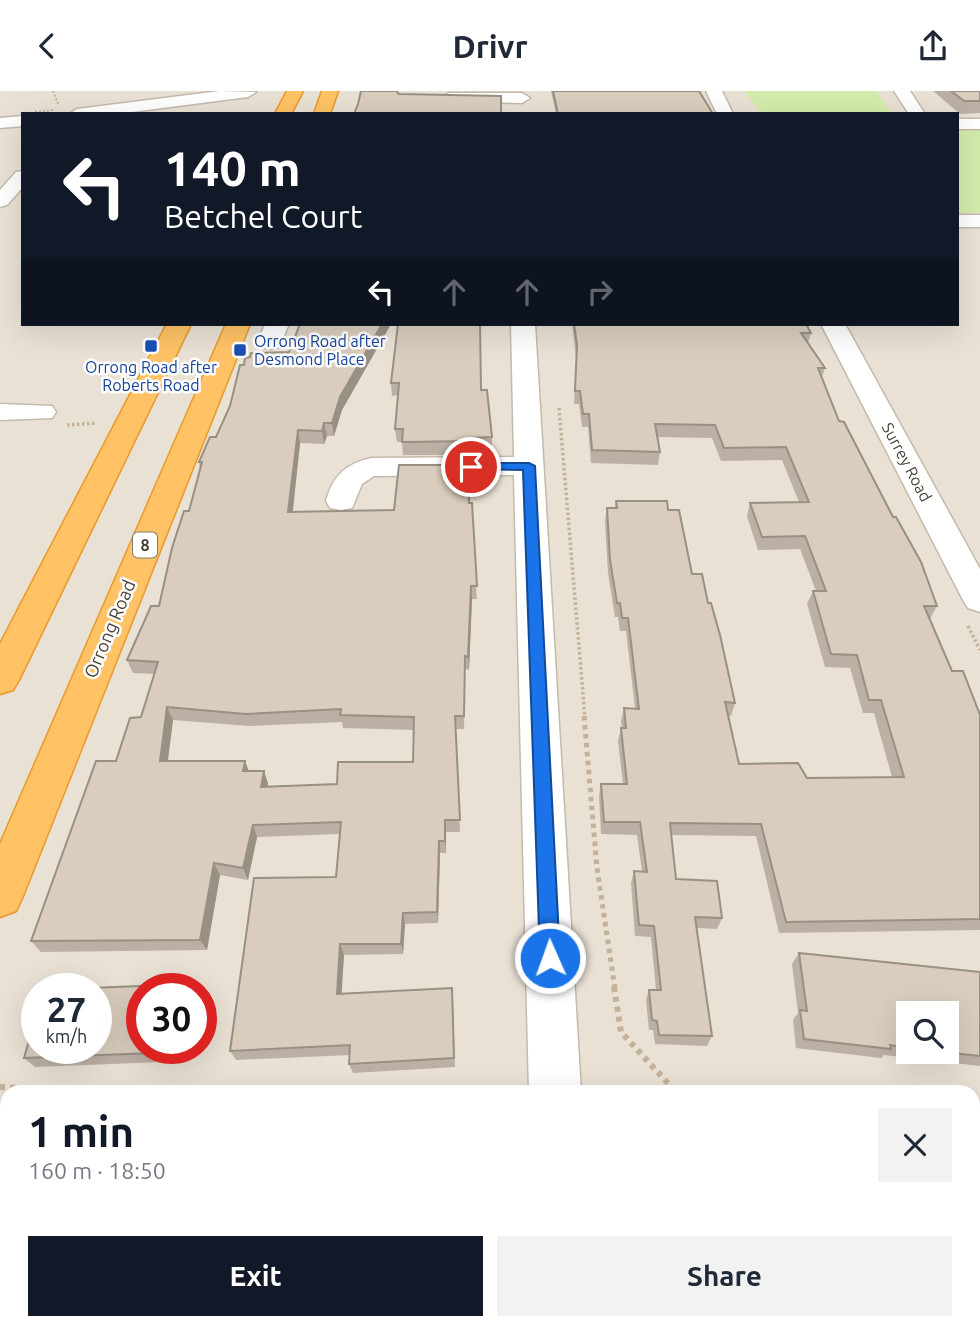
<!DOCTYPE html>
<meta charset="utf-8">
<style>
body{margin:0;font-family:Ubuntu,sans-serif;background:#f2f2f3;color:#1f2937;height:100vh;display:flex;flex-direction:column;font-size:26px;white-space:nowrap}
*{box-sizing:border-box;margin:0}
p{font-size:23px;color:#747a83}
.icon{flex:none;width:38px;height:38px;fill:none;stroke:currentColor;stroke-width:2;stroke-linecap:round;stroke-linejoin:round}
.map{position:relative;flex:1;overflow:hidden}
.details{position:absolute;left:0px;top:994px;width:980px;height:245px;display:flex;flex-direction:column;background:#fff;border-radius:21px 21px 0 0;box-shadow:0 7px 28px #0002}
.details>*{flex:none}
.hud{position:absolute;left:21px;top:21px;width:938px;height:214px;border-radius:0px;box-shadow:0 7px 28px #0002;background:#111827;color:#fff;overflow:hidden}
.buttons{position:absolute;left:896px;top:910px;display:grid;gap:14px}
.buttons a{display:grid;place-items:center;width:63px;height:63px;border-radius:0px;background:#fff;box-shadow:0 7px 28px #0002;font-size:35px}
.speed{position:absolute;left:21px;top:882px;display:flex;gap:14px;font-size:35px;font-weight:700;text-align:center}
.speed>*{display:grid;place-content:center;width:91px;height:91px;border-radius:50%;background:#fff;box-shadow:0 7px 28px #0002;line-height:1}
.speed small{font-size:18px;font-weight:400}
.speed .limit{border:10px solid #d22;background:#fff;color:#111}
.pin{position:absolute;display:grid;place-items:center;width:60px;height:60px;color:#fff;margin:-30px;border:4px solid #fff;border-radius:50%;box-shadow:0 2px 7px #0007}
.me{position:absolute;width:77px;margin:-38px;rotate:358deg;stroke-linejoin:round;filter:drop-shadow(0 0 5px #0008)}
.turn{display:flex;align-items:center;gap:24px;height:147px;padding:0 28px;font-size:32px}
.turn .icon{width:91px;height:91px;stroke-width:2.5}
.turn b{display:block;font-size:49px;line-height:60px}
.lanes{display:flex;align-items:center;height:66px;padding:0 28px;background:#0003;justify-content:center;gap:35px;direction:ltr}
.lanes .off{opacity:.35}
.round{display:grid;place-items:center;flex:none;width:74px;height:74px;border-radius:0px;background:#f2f2f3}
.head{display:flex;align-items:center;justify-content:space-between;height:119px;padding:0 28px}
h1{font-size:42px;font-weight:600;line-height:52px;color:#111827}
.cta{display:flex;gap:14px;margin-top:auto;padding:14px 28px}
.cta a{flex:1;height:80px;border-radius:0px;background:#111827;color:#fff;font-size:28px;font-weight:600;line-height:80px;text-align:center}
.cta a+a{background:#f2f2f3;color:#1f2937}
header{display:flex;justify-content:space-between;align-items:center;height:91px;padding:0 28px;background:#fff;font-size:32px;font-weight:600}
.map>svg:first-child{display:block}
.residential{fill:#e9e1d4;fill-rule:evenodd}
.green{fill:#d3ecab}
.lines{fill:none;stroke-linecap:round;stroke-linejoin:round}
.street-casing{stroke:#c4b9ab;stroke-width:3}
.highway-casing{stroke:#ea982a;stroke-width:3}
.path-far3{stroke:#c4b198;stroke-width:2;stroke-dasharray:2 2;stroke-linecap:butt}
.path-far2{stroke:#c4b198;stroke-width:3.5;stroke-dasharray:2.5 2.5;stroke-linecap:butt}
.path-far1{stroke:#c4b198;stroke-width:5;stroke-dasharray:4.5 4.5;stroke-linecap:butt}
.path{stroke:#c4b198;stroke-width:6;stroke-dasharray:5 5;stroke-linecap:butt}
.street{fill:#fff;fill-rule:evenodd}
.highway{fill:#ffc366;fill-rule:evenodd}
.wall{fill:#bbb0a3;fill-rule:evenodd}
.shaded-wall{fill:#999084}
.building{fill:#dacdbd;stroke:#999084;stroke-width:2;fill-rule:evenodd}
.route{fill:#1a73e8;stroke:#114b97;stroke-width:2}
.transit-dot{fill:#1a4fb4;stroke:#fff;stroke-width:2.5}
.labels{text-anchor:middle;stroke-width:5;stroke-linejoin:round;paint-order:stroke}
.far-transit-label{font-size:16px;fill:#164399;stroke:#fff;text-anchor:start}
.far-street-label{font-size:16px;fill:#483f35;stroke:#fff}
.shield{fill:#fff;stroke:#7f7972;stroke-width:2}
.shield-label{font-size:16px;font-weight:bold;fill:#483f35}
.street-label{font-size:18px;fill:#483f35;stroke:#fff}
</style>
<header><svg class="icon" aria-label="back" viewBox="0 0 24 24"><path d="M15 5l-7 7 7 7"/></svg>Drivr<svg class="icon" aria-label="share" viewBox="0 0 24 24"><path d="M12 15V3M7 8l5-5 5 5M5 13v7h14v-7"/></svg></header>
<div class="map">
<svg width="980" height="1239" viewBox="0 0 980 1239">
<rect width="100%" height="100%" fill="#f4efe6"/>
<path class="residential" d="M0 0H980V1239H0ZM23 23H957V233H23ZM37 898H96V957H37ZM142 898H201V957H142ZM908 922H947V961H908ZM7 1001H973V1232H7Z"/>
<g class="green">
<path d="M744 0H876L892 23H762Z"/>
<rect x="957" y="38" width="23" height="84"/>
</g>
<g class="lines">
<g class="street-casing">
<g id="street">
<path d="M220 0 256 1 248 6 116 23H69L77 18Z"/>
<path d="M706 0H722L733 23H717Z"/>
<path d="M894 0H910L925 23H909Z"/>
<path d="M449 2H522L530 7 522 12 444 10 441 7Z"/>
<path d="M23 25V35L0 37V27Z"/>
<rect x="957" y="28" width="23" height="10"/>
<path d="M23 80V96L7 114 0 116V99L16 81Z"/>
<rect x="957" y="124" width="23" height="12"/>
<path d="M265 233H289L279 256 270 258 261 256 258 251Z"/>
<path d="M511 233H535L581 1001H529L514 384 374 385 362 393 352 417 341 419 330 417 326 410C333 384 346 373 371 367L514 366Z"/>
<path d="M821 233H845L980 478V521L968 517 963 509Z"/>
<path d="M0 313 52 315 56 321 52 327 0 329Z"/>
<rect x="973" y="1037" width="7" height="56"/>
</g>
</g>
<g class="highway-casing">
<g id="highway">
<path d="M287 0H303L291 23H275Z"/>
<path d="M322 0H338L330 23H314Z"/>
<path d="M167 233H191L19 589 13 599 0 603V553Z"/>
<path d="M226 233H250L23 805 16 820 0 826V753Z"/>
</g>
</g>
<g class="path-far3">
<path d="M53 0 59 15"/>
<path d="M35 21 54 19"/>
</g>
<g class="path-far2">
<path d="M559 317 585 627"/>
<path d="M67 334 97 332"/>
<path d="M968 535 980 559"/>
</g>
<path class="path-far1" d="M584 625 597 777 615 898"/>
<g class="path">
<path d="M614 896 621 941 676 1001"/>
<path d="M0 996 45 998 46 1001"/>
</g>
<use href="#street" class="street"/>
<use href="#highway" class="highway"/>
</g>
<g class="wall">
<path d="M551 0H699L713 23H556Z"/>
<path d="M933 0H980V22L960 23Z"/>
<path d="M300 233H391L342 319 334 345H327L324 353 300 352 293 421 394 419 470 374 469 412 477 508H472L469 579 465 578 464 638H455L460 741H446V762H440L438 832 405 833 403 863 344 864 341 902 453 907 455 976 353 982 349 973 350 964 236 969 230 960 336 786 340 743 257 746 248 789 220 784 207 859 41 861 31 850 116 670 141 626 154 583 133 582 127 569 159 515 189 420 200 377 199 371 216 346 230 315 244 274 289 261ZM173 629 249 635 342 631 343 637 414 639 413 671 337 693 268 695V692L248 680 168 670Z"/>
<path d="M398 233 481 299 492 346V359L471 360V364H403L402 351H397L395 338 398 304 392 305 391 292Z"/>
<path d="M572 233H806L811 242 808 252 825 277 822 286 839 330 937 515 930 528 952 580 980 624V839L779 842 756 745 671 744 676 788 722 827 717 838 697 837 712 945 707 955 655 953 653 939H649L646 909 649 899H656L651 846 635 845 631 792 634 780H642L637 744 601 743 599 705 601 693H623L618 650 621 637H622L621 630 624 617H635L626 540H620L618 526H615L608 482 605 430 607 417H615L616 410 668 419 692 483 708 512 735 612 731 625H728L739 673 807 687 892 686 874 622H863L850 577 825 576 807 513 813 500H816L800 458 758 459 747 425 750 412 799 411 782 369 721 370 712 347 657 346 660 361 658 374 591 372 588 336H582L579 313H574L576 266Z"/>
<path d="M799 862 980 881V975L884 964 881 967 796 957 793 929 798 922 792 873ZM908 922 947 961H908Z"/>
<path d="M142 957H189L187 970 35 976 24 967Z"/>
<path d="M759 1232H865L866 1239H760Z"/>
<path d="M934 1232H973L980 1239H936Z"/>
</g>
<g class="shaded-wall">
<path d="M382 233H391L342 319 334 345 332 332 340 306Z"/>
<path d="M324 332 327 345 324 353 322 340Z"/>
<path d="M298 339 300 352 291 434 288 421Z"/>
<path d="M471 495 472 508 469 579 468 566Z"/>
<path d="M167 616 173 629 166 682 160 670Z"/>
<path d="M245 670 250 683 243 680Z"/>
<path d="M264 680 268 692 265 708 261 696Z"/>
<path d="M445 729 446 741V762L445 750Z"/>
<path d="M253 734 257 746 248 789 243 777Z"/>
<path d="M439 750 440 762 438 832 437 821Z"/>
<path d="M214 772 220 784 207 859 200 849Z"/>
<path d="M403 822 405 833 403 863 401 853Z"/>
<path d="M340 853 344 864 341 913 337 903Z"/>
<path d="M180 957H189L187 970 179 961Z"/>
<path d="M295 1232H301L300 1239H294Z"/>
</g>
<g class="building">
<path d="M361 0H396L399 3 501 5V22L354 23 358 13Z"/>
<path d="M553 0H699L713 23H558Z"/>
<path d="M951 0H980V10H964Z"/>
<path d="M300 233H382L340 306 332 332H324L322 340 298 339 288 421 394 419 399 374H470L469 412H472L477 495H471L468 566 465 565 464 625H455L460 729H445V750H439L437 821 403 822 401 853H340L337 903 452 897 454 967 349 973 350 954 230 960 254 787 336 786 341 731 253 734 243 777 214 772 200 849 31 850 96 670H116L130 627 141 626 158 571 127 569 151 515H159L172 457 184 420H189L202 371H199L210 346H216L230 315 240 274H244L245 267 250 266 251 262 289 261ZM167 616 245 623 341 618 340 624 414 626 413 671H338L337 693 261 696 264 680H243L245 670H160Z"/>
<path d="M398 233H480L481 299H487L492 346 471 347V350L402 351 403 338H395L399 292H391Z"/>
<path d="M574 233H806L811 242H801L825 277H818L839 330 844 331 893 426H896L921 471 937 515H924L952 580H963L980 624V828L786 831 761 733 670 732 676 788 717 790 722 827 695 826 712 945 659 944 657 930 652 929 649 899H661L654 835 639 834 634 780 647 781 640 731H604L601 693H627L621 637H626L624 617 639 618 628 527H622L620 512H617L610 469 607 417H617L616 410H667L668 419H679L692 483H702L708 512H711L720 544 735 612 725 611 739 673 798 672 807 687 904 686 881 609H869L857 564 831 563 813 500H826L805 445 762 446 750 412 809 411 786 356 724 357 715 334 655 333 660 361 592 359 589 323H583L580 300H575L577 254Z"/>
<path d="M799 862 980 881V965L943 961H947V922H908V957L890 954 891 958 804 948 800 919 807 920Z"/>
<path d="M192 893 191 898H142V957H180L179 961 24 967 37 922V957H96V898H63Z"/>
<path d="M973 1223H980V1239H950L948 1232H973Z"/>
<path d="M246 1232H295L294 1239H245Z"/>
<path d="M341 1232H527V1239H340Z"/>
<path d="M767 1232H865L866 1239H768Z"/>
</g>
<path class="route" d="M471 372H529L535 375 560 867 557 873 550 876 543 873 540 867 523 379 467 378V373Z"/>
<g class="transit-dot">
<rect x="144" y="248" width="14" height="14" rx="3.5"/>
<rect x="233" y="252" width="14" height="14" rx="3.5"/>
</g>
<g class="labels">
<g class="far-transit-label">
<text x="254" y="256">Orrong Road after<tspan x="254" dy="18">Desmond Place</tspan></text>
<text x="151" y="282" text-anchor="middle">Orrong Road after<tspan x="151" dy="18">Roberts Road</tspan></text>
</g>
<g class="far-street-label">
<text transform="translate(907 371) rotate(62)" y="6">Surrey Road</text>
</g>
<rect class="shield" x="133" y="441.5" width="24" height="25" rx="5"/>
<g class="shield-label">
<text x="145" y="460">8</text>
</g>
<g class="street-label">
<text transform="translate(110 538) rotate(-67)" y="6">Orrong Road</text>
</g>
</g>
</svg>
<div class="buttons">
<a><svg class="icon" aria-label="search" viewBox="0 0 24 24"><circle cx="10" cy="10" r="6"/><path d="M15 15l6 6"/></svg></a>
</div>
<div class="speed"><div>27<small>km/h</small></div><div class="limit">30</div></div>
<div class="pin" style="left:471px;top:376px;background:#d93025"><svg class="icon" aria-label="arrive" viewBox="0 0 24 24"><path d="M6 21V4h12l-3 4 3 4H6"/></svg></div>
<svg class="me" style="left:550px;top:867px" viewBox="-20 -20 40 40"><circle r="17" fill="#1a73e8" stroke="#fff" stroke-width="3"/><path d="M0-11L8 9 0 5-8 9z" fill="#fff"/></svg>
<div class="hud">
<div class="turn"><svg class="icon" aria-label="left" viewBox="0 0 24 24"><path d="M17 20v-9H6M10 6l-5 5 5 5"/></svg><div><b>140 m</b>Betchel Court</div></div>
<div class="lanes"><svg class="icon" aria-label="left" viewBox="0 0 24 24"><path d="M17 20v-9H6M10 6l-5 5 5 5"/></svg><svg class="icon off" aria-label="ahead" viewBox="0 0 24 24"><path d="M12 20V5M6 11l6-6 6 6"/></svg><svg class="icon off" aria-label="ahead" viewBox="0 0 24 24"><path d="M12 20V5M6 11l6-6 6 6"/></svg><svg class="icon off" aria-label="right" viewBox="0 0 24 24"><path d="M7 20v-9h11M14 6l5 5-5 5"/></svg></div>
</div>
<section class="details">
<div class="head"><div><h1>1 min</h1><p>160 m · 18:50</p></div><a class="round"><svg class="icon" aria-label="close" viewBox="0 0 24 24"><path d="M6 6l12 12M18 6L6 18"/></svg></a></div>
<div class="cta"><a>Exit</a><a>Share</a></div>
</section>
</div>
